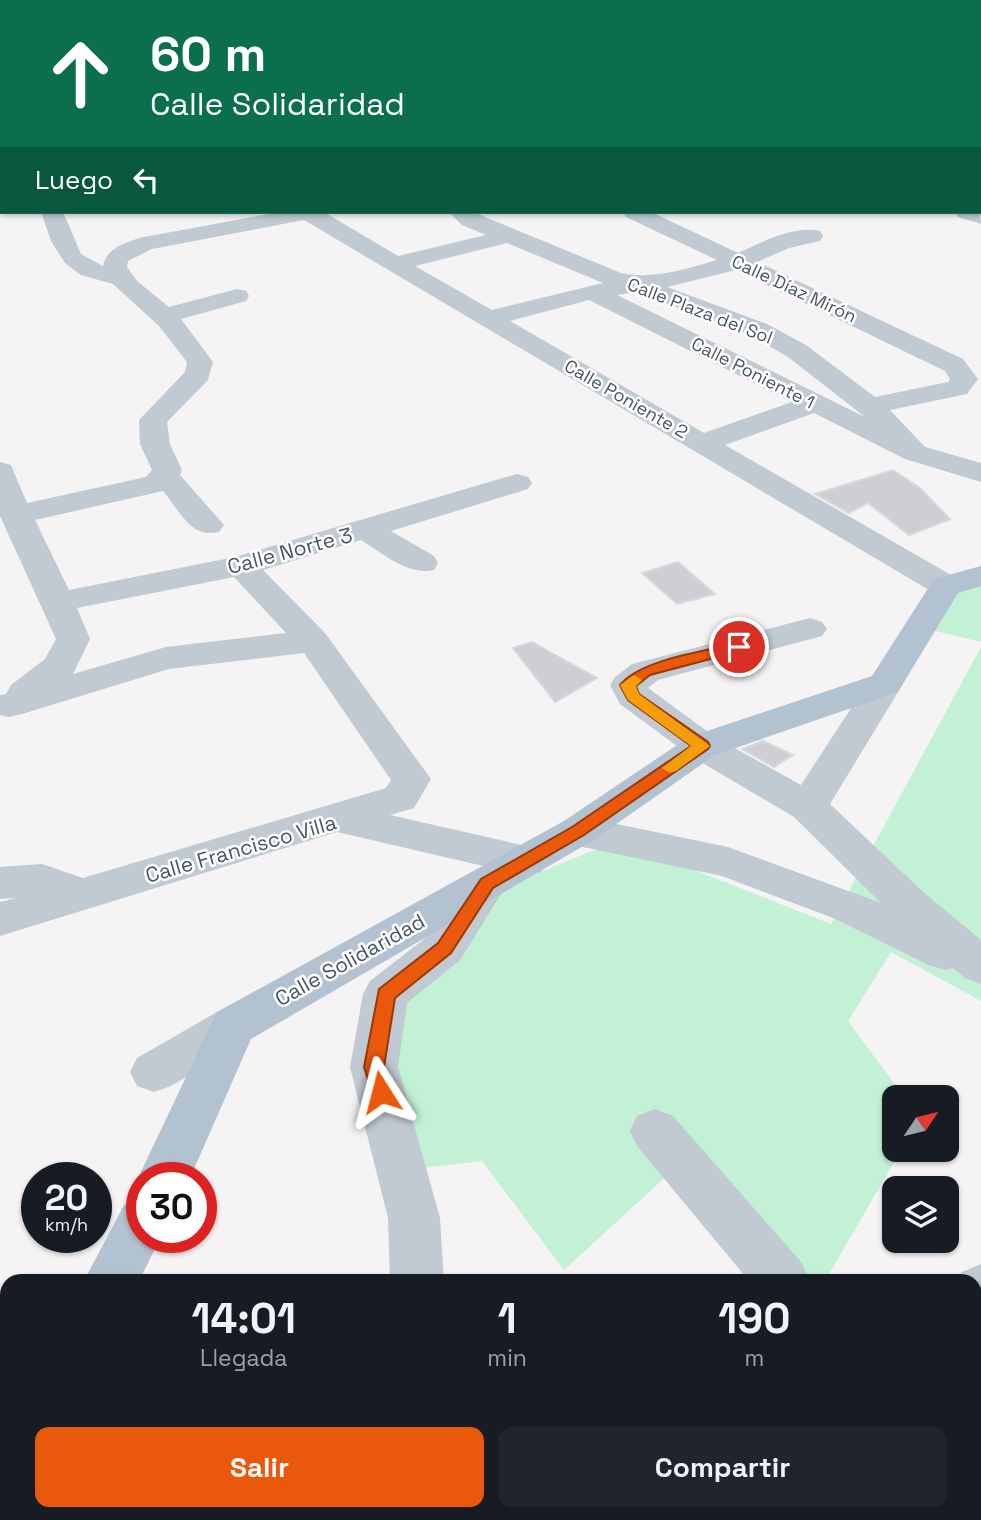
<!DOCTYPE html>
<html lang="es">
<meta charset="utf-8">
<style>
body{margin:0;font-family:"Space Grotesk",sans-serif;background:#20242c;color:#f1f3f6;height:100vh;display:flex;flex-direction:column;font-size:26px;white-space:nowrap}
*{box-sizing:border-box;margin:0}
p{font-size:23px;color:#9ea1a6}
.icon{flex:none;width:38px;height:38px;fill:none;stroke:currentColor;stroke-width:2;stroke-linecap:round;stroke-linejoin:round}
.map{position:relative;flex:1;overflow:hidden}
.sheet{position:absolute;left:0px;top:1274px;width:982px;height:247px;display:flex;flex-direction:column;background:#171b24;border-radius:21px 21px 0 0;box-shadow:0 2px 5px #0004}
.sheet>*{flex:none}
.guide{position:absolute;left:0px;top:0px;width:982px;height:214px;box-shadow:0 2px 5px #0004;background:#0b6e4f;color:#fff;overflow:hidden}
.needle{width:46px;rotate:55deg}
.fabs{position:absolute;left:882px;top:1085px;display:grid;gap:14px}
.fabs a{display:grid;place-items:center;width:77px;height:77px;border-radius:14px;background:#171b24;box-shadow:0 2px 5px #0004;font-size:35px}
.speed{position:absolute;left:21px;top:1162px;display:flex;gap:14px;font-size:35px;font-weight:700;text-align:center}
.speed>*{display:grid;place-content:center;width:91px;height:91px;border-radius:50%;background:#171b24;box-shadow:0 2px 5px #0004;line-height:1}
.speed small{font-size:18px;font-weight:400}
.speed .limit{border:10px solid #d22;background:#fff;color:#111}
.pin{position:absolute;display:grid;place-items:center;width:60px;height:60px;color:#fff;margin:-30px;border:4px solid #fff;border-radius:50%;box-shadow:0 2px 7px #0007}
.me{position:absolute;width:77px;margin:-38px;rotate:351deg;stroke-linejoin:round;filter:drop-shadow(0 0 5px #0008)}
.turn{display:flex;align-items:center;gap:24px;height:147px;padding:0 35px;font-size:32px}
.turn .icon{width:91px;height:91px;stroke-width:2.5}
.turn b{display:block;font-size:49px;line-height:60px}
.then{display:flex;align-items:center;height:66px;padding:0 35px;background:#0003;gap:14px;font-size:26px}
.eta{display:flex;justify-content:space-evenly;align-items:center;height:119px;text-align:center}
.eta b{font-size:42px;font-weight:800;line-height:49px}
.cta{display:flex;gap:14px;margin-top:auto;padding:14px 35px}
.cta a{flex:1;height:80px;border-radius:14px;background:#ea580c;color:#fff;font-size:28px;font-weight:800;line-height:80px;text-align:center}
.cta a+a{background:#20242c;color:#f1f3f6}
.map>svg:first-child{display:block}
.green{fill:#c3f1d5}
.building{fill:#cdcfd5;stroke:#d7d9de;stroke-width:2}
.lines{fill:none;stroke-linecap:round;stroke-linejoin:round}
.minor{fill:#c1cad2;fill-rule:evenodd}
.major{fill:#b3c2d1;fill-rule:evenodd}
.route{fill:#ea580c;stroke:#983908;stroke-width:2}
.slow{fill:#f59e0b}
.labels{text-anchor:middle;stroke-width:5;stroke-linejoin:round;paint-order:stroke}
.far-street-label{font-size:18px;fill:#4a5661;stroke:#fff}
.street-label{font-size:21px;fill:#4a5661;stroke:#fff}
</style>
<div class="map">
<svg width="981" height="1520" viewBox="0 0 981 1520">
<rect width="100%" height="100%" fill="#f5f3f3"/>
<g class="green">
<path d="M0 0H520L2 2 0 48Z"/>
<path d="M981 585V642L911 625 928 599Z"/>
<path d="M981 647V1001L891 952 848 1021 904 1097H894V1150H901L825 1281H763L683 1161 564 1270 482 1161 406 1170 384 1005 478 898 618 840 831 924Z"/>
</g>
<g class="building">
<path d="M893 470 920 488 950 519 909 535 868 503 849 513 815 494Z"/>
<path d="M678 562 715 594 677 604 642 573Z"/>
<path d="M532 642 597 678 555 702 513 648Z"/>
<path d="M763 741 793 755 774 767 742 749Z"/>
</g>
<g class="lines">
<g class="minor">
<path d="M604 0H620L621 1 603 2Z"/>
<path d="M718 0H737L738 2H719Z"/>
<path d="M808 0H856L857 2H807Z"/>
<path d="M869 0H894L868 2Z"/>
<path d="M934 0H952L953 2H935Z"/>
<rect x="980" y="27" width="1" height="10"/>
<rect x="980" y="55" width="1" height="11"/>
<path d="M0 82 2 83V95H0Z"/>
<path d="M0 170H2L0 183Z"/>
<path d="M980 209 981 224 958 217 955 212H980Z"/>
<path d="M41 212H63L81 254 103 266C107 248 123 244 139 238L279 212H324L398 256 486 235 462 225 449 212H473L621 273C652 280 686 269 717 260L626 217 623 212H651L738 253C762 242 794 225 820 231L823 236 820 241 789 248 757 262 963 359 978 379 967 394 890 410 925 447 981 463V482L905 459 814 413 725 445 958 579 963 586 958 593 946 596 934 593 304 220 152 249 128 261 127 267 137 281 169 307 237 289 246 291 249 296 246 301 181 319 213 362 208 380 167 422 170 444 182 470 180 475 224 525 219 532C191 539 180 511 163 491L35 520 69 590 235 557 506 477 517 474 528 477 532 483 528 489 391 531 434 556 438 563 434 570C408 576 382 553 361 540L263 570 325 633 431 779 414 808 390 815 526 846 541 850 547 861 541 872 526 876 337 832 0 936V902L16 898 0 899V867L42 864 83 878 386 788 391 780 304 653 169 669 22 714 9 717 0 715V695L6 694 11 685 45 659 56 639 0 516V462L11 465 27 503 146 477 152 470 140 444 139 420 185 372 187 362 159 326 113 284 81 275 65 263 51 241ZM507 243 603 283 492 310 415 266ZM736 270 945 371 950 379 948 382 875 397 806 345 767 324 667 287ZM636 292 749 334 788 357 865 417 617 295ZM589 300 792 402 704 433 510 321ZM234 577 286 633 166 647 73 674 90 639 77 608Z"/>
<path d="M810 618 822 622 827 629 822 636 658 680 648 688 715 737 801 785 872 676 885 672 898 676 903 684 830 804 922 891 981 940V984L965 978 953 968 945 970 929 965 833 918 722 876 578 846 564 841 558 831 564 821 578 816 728 847 881 903 794 817 689 755 620 704 610 685 615 677 632 664Z"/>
<path d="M487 867 502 872 508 883 460 960 407 1003 398 1067 440 1218 444 1281H390L388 1218 350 1067 363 994 370 981 428 936 472 872Z"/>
<path d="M233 1007 249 1012 256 1026 249 1040 171 1086 154 1092 137 1086 130 1072 137 1058 217 1012Z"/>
<path d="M655 1109 673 1116 802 1263 810 1281H749L637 1146 630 1131 637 1116Z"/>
<path d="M981 1264V1322L975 1324V1281H955L962 1272Z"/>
<path d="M975 1485 981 1488V1520H943L941 1514H975Z"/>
<path d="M350 1514H411L409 1520H347Z"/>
<path d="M799 1514H861L858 1520H796Z"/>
</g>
<g class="major">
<path d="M981 566V586L958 593 898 692 715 755 592 841 251 1039 190 1178H142V1185L138 1178 217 1012 564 821 689 737 872 676 934 579Z"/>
<path d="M142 1198V1237H161L139 1281H84L124 1205Z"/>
<path d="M7 1354V1415L0 1418V1357Z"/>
</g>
</g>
<path class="route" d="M739 643 745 644 747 647 745 650 650 675 636 686 639 694 708 742 710 746 708 749 584 835 493 888 451 953 395 998 384 1067 391 1092 388 1098 381 1101 374 1098 364 1067 379 989 438 943 481 879 572 827 691 746 628 700 620 685C641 659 707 651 739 643Z"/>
<path class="slow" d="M634 675 642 680 636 686 639 694 710 746 676 771 670 773 662 768 691 746 628 700 620 685Z"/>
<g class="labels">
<g class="far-street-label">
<text transform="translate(794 289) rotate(25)" y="6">Calle Díaz Mirón</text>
<text transform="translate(700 311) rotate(21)" y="6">Calle Plaza del Sol</text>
<text transform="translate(753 373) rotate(27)" y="6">Calle Poniente 1</text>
<text transform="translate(626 399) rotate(30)" y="6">Calle Poniente 2</text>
</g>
<g class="street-label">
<text transform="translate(290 551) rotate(-15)" y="7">Calle Norte 3</text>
<text transform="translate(241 849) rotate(-16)" y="7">Calle Francisco Villa</text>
<text transform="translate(350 960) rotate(-29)" y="7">Calle Solidaridad</text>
</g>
</g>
</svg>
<div class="fabs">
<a><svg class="needle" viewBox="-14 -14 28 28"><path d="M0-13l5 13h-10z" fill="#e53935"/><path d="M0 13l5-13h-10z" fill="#9ea1a6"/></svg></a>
<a><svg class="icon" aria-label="layers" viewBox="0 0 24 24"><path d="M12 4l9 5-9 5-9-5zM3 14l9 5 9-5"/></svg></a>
</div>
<div class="speed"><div>20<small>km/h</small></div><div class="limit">30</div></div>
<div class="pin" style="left:739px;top:647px;background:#d93025"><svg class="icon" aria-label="arrive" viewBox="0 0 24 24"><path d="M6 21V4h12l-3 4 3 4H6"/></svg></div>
<svg class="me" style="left:381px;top:1092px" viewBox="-20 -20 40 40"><path d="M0-17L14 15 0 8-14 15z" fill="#ea580c" stroke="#fff" stroke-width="4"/></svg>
<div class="guide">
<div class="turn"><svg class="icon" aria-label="ahead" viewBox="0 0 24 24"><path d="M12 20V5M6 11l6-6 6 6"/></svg><div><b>60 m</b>Calle Solidaridad</div></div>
<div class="then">Luego<svg class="icon" aria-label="left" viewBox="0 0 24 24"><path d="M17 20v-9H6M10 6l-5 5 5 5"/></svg></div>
</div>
<section class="sheet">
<div class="eta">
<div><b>14:01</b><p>Llegada</p></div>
<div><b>1</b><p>min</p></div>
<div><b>190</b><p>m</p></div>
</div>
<div class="cta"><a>Salir</a><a>Compartir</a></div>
</section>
</div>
